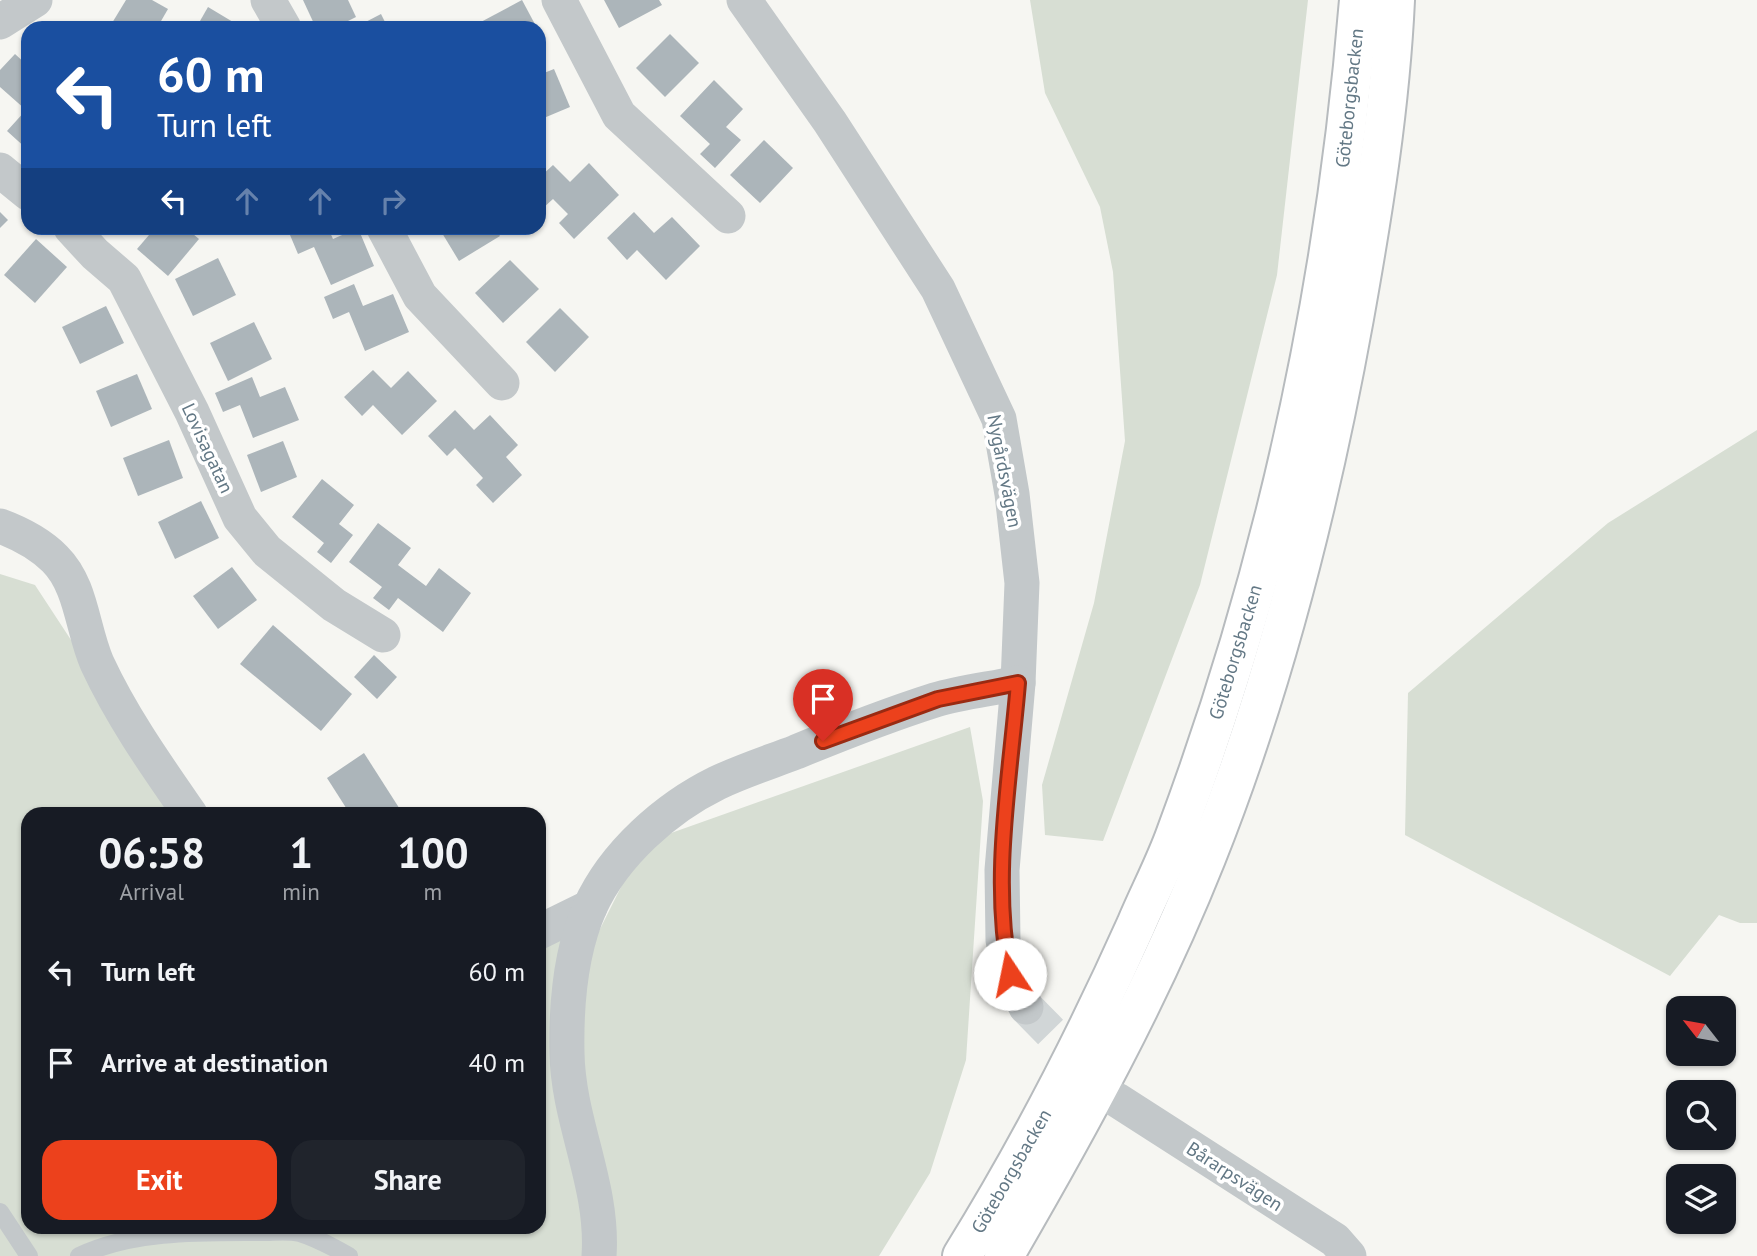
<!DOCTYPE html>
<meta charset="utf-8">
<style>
body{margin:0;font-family:"PT Sans",sans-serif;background:#20242c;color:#f1f3f6;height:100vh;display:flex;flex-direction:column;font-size:26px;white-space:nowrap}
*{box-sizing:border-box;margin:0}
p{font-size:23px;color:#9ea1a6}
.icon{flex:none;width:38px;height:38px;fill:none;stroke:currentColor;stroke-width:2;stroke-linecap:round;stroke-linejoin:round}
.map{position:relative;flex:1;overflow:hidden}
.details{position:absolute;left:21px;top:807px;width:525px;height:427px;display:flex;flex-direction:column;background:#171b24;border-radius:21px;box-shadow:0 2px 5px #0004}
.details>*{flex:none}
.hud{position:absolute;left:21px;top:21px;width:525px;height:214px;border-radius:21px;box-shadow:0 2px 5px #0004;background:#1a4fa0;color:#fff;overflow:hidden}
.needle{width:46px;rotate:301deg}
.controls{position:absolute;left:1666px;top:996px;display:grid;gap:14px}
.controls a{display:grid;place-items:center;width:70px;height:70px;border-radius:14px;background:#171b24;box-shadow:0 2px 5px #0004;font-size:35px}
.pin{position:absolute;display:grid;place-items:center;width:60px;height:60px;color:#fff;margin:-72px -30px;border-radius:50% 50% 50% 0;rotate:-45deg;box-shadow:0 0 7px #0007}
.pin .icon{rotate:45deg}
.me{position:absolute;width:77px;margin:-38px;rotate:349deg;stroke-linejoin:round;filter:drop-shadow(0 0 5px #0008)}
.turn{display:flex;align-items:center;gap:24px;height:147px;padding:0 21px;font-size:32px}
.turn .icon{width:91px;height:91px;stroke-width:2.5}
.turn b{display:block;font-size:49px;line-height:60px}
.lanes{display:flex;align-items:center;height:66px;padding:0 21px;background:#0003;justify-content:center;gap:35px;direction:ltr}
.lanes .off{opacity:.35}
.eta{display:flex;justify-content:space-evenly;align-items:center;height:119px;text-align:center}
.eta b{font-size:42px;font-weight:800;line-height:49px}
.primary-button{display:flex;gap:14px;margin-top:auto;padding:14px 21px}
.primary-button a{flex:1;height:80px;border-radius:21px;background:#ec411c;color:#fff;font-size:28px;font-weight:800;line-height:80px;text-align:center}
.primary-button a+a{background:#20242c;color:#f1f3f6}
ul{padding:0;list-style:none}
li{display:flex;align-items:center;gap:21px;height:91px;padding:0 21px}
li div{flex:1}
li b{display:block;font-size:26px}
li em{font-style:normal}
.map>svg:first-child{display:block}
.green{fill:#d7ded3}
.building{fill:#acb5ba}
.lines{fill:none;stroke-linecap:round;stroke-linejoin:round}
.minor-tunnel{stroke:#d1d6d7;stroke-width:35;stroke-dasharray:35 18;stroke-linecap:butt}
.trunk-casing{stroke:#b7bbbe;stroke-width:42}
.service{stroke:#c3c8ca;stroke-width:18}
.minor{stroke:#c3c8ca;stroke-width:35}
.trunk{stroke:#fff;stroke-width:38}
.route-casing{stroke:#992a12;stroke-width:18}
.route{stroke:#ec411c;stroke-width:12}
.labels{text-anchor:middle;stroke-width:7;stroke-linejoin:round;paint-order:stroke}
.street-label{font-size:19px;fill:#637885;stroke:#fff}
</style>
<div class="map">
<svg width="1757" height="1256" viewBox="0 0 1757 1256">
<rect width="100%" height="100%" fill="#f6f6f2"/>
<g class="green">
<path d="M1030 0H1308L1277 275 1200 585 1103 841 1045 835 1042 785 1094 603 1125 441 1113 272 1100 207 1045 93Z"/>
<path d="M1757 430V923H1740L1719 915 1670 976 1405 835 1408 693 1608 523Z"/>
<path d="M0 574 35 585 185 814H28V1227H539V931L592 945 643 843 970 727 983 801 966 1060 930 1173 879 1256H0Z"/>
</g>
<g class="building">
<path d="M126 0H152L168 9 157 28H109Z"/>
<path d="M303 0H348L356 17 334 28H316Z"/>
<path d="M522 0 537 28H482L479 23Z"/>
<path d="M604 0H659L662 5 619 28Z"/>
<path d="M208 7 243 28H196Z"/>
<path d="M381 14 388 28H354Z"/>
<path d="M670 34 699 63 665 97 636 68Z"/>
<path d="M15 54 28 66V150L7 131 26 110 0 87V70Z"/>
<path d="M554 69 570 107 539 120V75Z"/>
<path d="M714 80 743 109 726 127 741 140 715 168 700 154 710 144 680 116Z"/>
<path d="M764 140 793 168 760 203 730 175Z"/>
<path d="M589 163 619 195 574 239 559 223 568 214 553 199 543 208 539 203V178L553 165 570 182Z"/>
<path d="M0 212 8 220 0 228Z"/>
<path d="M634 212 654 233 672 217 700 246 666 280 637 250 627 260 607 238Z"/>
<path d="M155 228H186L199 239 168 276 137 249Z"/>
<path d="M308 228H328L333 239 358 228 374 266 331 285 314 247 298 254 290 235Z"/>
<path d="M439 228H495L500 236 459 261Z"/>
<path d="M36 239 67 267 35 303 4 275Z"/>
<path d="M218 258 236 295 193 316 175 279Z"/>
<path d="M510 260 539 289 503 323 475 293Z"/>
<path d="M354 284 363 306 393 294 409 332 365 351 349 312 333 319 324 297Z"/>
<path d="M106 306 124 343 80 364 62 327Z"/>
<path d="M560 308 589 337 555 372 526 342Z"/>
<path d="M254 322 272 359 228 381 210 343Z"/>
<path d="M373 370 391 388 408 371 437 401 402 435 373 405 362 416 344 397Z"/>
<path d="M137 374 152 409 111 427 96 391Z"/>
<path d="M252 377 260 397 285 387 299 420 253 438 240 405 223 412 215 393Z"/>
<path d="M455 410 474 430 490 415 518 445 506 457 522 475 493 503 476 485 483 478 455 448 447 456 428 436Z"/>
<path d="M169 440 183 478 138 496 123 458Z"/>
<path d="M283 441 297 477 261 492 247 455Z"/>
<path d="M322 479 354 505 339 524 353 535 331 563 317 552 324 543 292 517Z"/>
<path d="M201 501 219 538 175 559 158 522Z"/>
<path d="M378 523 411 548 398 565 426 586 439 568 471 593 443 632 398 598 389 610 373 598 382 587 349 562Z"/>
<path d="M232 567 257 600 218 629 193 596Z"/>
<path d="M273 625 352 694 321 731 240 664Z"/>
<path d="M374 655 397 677 377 699 354 677Z"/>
<path d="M364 753 403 814H350L327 778Z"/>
</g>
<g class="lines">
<path class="minor-tunnel" d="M1026 1007 1093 1075"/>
<g class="trunk-casing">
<g id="trunk">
<path d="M962 1256C1028 1150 1085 1039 1136 925 1149 894 1165 864 1176 833 1276 565 1336 284 1359 0"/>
<path d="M1004 1256C1079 1127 1151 996 1206 858 1275 685 1321 500 1354 318 1373 212 1390 107 1395 0"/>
</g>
</g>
<g class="service">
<path d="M0 1212 29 1256"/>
<path d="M79 1256C133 1230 204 1232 262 1232 274 1232 288 1230 300 1233 317 1238 333 1247 349 1256"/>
</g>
<g class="minor">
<path d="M268 0 284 28"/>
<path d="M559 0 619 115 728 216"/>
<path d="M744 0 830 122 938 289 999 419 1012 494 1022 583 1018 683 1002 870 1003 940 1010 974 1026 1007"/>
<path d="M0 22 35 0"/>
<path d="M0 170 28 193"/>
<path d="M71 228 95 254 124 279 192 412 240 518 267 551 334 605 383 635"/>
<path d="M384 228 420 296 502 383"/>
<path d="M0 526C19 533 41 545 55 559 82 586 82 629 97 663 122 717 156 765 190 814"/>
<path d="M539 932 590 907"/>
<path d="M1117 1100 1335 1240 1349 1256"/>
<path d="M599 1256C604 1185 568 1122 567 1053 566 1006 571 950 590 907 614 854 666 808 717 783 742 771 770 762 796 752 842 733 888 715 935 700 962 692 991 689 1018 683"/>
</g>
<use href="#trunk" class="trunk"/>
</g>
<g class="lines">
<g class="route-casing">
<path id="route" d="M823 741 938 699 1018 683C1010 779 991 879 1010 974"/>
</g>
<use href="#route" class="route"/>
</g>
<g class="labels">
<g class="street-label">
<text transform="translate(1349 98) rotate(-84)" y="7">Göteborgsbacken</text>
<text transform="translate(208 448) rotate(65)" y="7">Lovisagatan</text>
<text transform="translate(1005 471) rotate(79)" y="7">Nygårdsvägen</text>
<text transform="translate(1235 652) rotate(-73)" y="7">Göteborgsbacken</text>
<text transform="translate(1011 1171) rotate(-60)" y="7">Göteborgsbacken</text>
<text transform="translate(1235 1176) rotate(33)" y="7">Bårarpsvägen</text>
</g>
</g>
</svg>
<div class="controls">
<a><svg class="needle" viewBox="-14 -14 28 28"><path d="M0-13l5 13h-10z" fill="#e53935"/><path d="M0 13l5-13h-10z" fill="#9ea1a6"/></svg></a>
<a><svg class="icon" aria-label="search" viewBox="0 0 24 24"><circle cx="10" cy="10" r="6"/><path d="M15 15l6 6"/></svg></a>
<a><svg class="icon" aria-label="layers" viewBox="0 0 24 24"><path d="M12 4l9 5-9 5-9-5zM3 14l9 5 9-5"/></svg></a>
</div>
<div class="pin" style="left:823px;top:741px;background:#d93025"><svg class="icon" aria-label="arrive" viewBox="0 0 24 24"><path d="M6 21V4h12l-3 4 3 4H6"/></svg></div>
<svg class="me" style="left:1010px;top:974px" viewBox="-20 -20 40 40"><circle r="19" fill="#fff"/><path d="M0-13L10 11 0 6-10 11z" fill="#ec411c"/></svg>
<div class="hud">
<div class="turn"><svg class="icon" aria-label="left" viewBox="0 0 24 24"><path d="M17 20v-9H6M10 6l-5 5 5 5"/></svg><div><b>60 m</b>Turn left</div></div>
<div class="lanes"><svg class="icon" aria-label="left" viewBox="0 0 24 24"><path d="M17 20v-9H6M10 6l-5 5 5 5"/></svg><svg class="icon off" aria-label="ahead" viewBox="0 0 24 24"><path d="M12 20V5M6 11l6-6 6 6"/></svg><svg class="icon off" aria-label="ahead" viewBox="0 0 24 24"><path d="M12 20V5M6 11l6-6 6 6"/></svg><svg class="icon off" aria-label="right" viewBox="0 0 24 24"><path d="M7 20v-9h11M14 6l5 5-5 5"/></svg></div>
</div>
<section class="details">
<div class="eta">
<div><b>06:58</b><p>Arrival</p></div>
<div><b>1</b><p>min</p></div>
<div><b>100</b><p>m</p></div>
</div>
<ul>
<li><svg class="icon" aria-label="left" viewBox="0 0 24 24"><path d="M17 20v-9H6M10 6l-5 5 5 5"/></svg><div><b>Turn left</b></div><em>60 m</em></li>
<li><svg class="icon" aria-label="arrive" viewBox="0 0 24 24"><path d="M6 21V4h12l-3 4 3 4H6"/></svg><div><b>Arrive at destination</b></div><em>40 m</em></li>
</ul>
<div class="primary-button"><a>Exit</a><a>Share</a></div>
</section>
</div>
